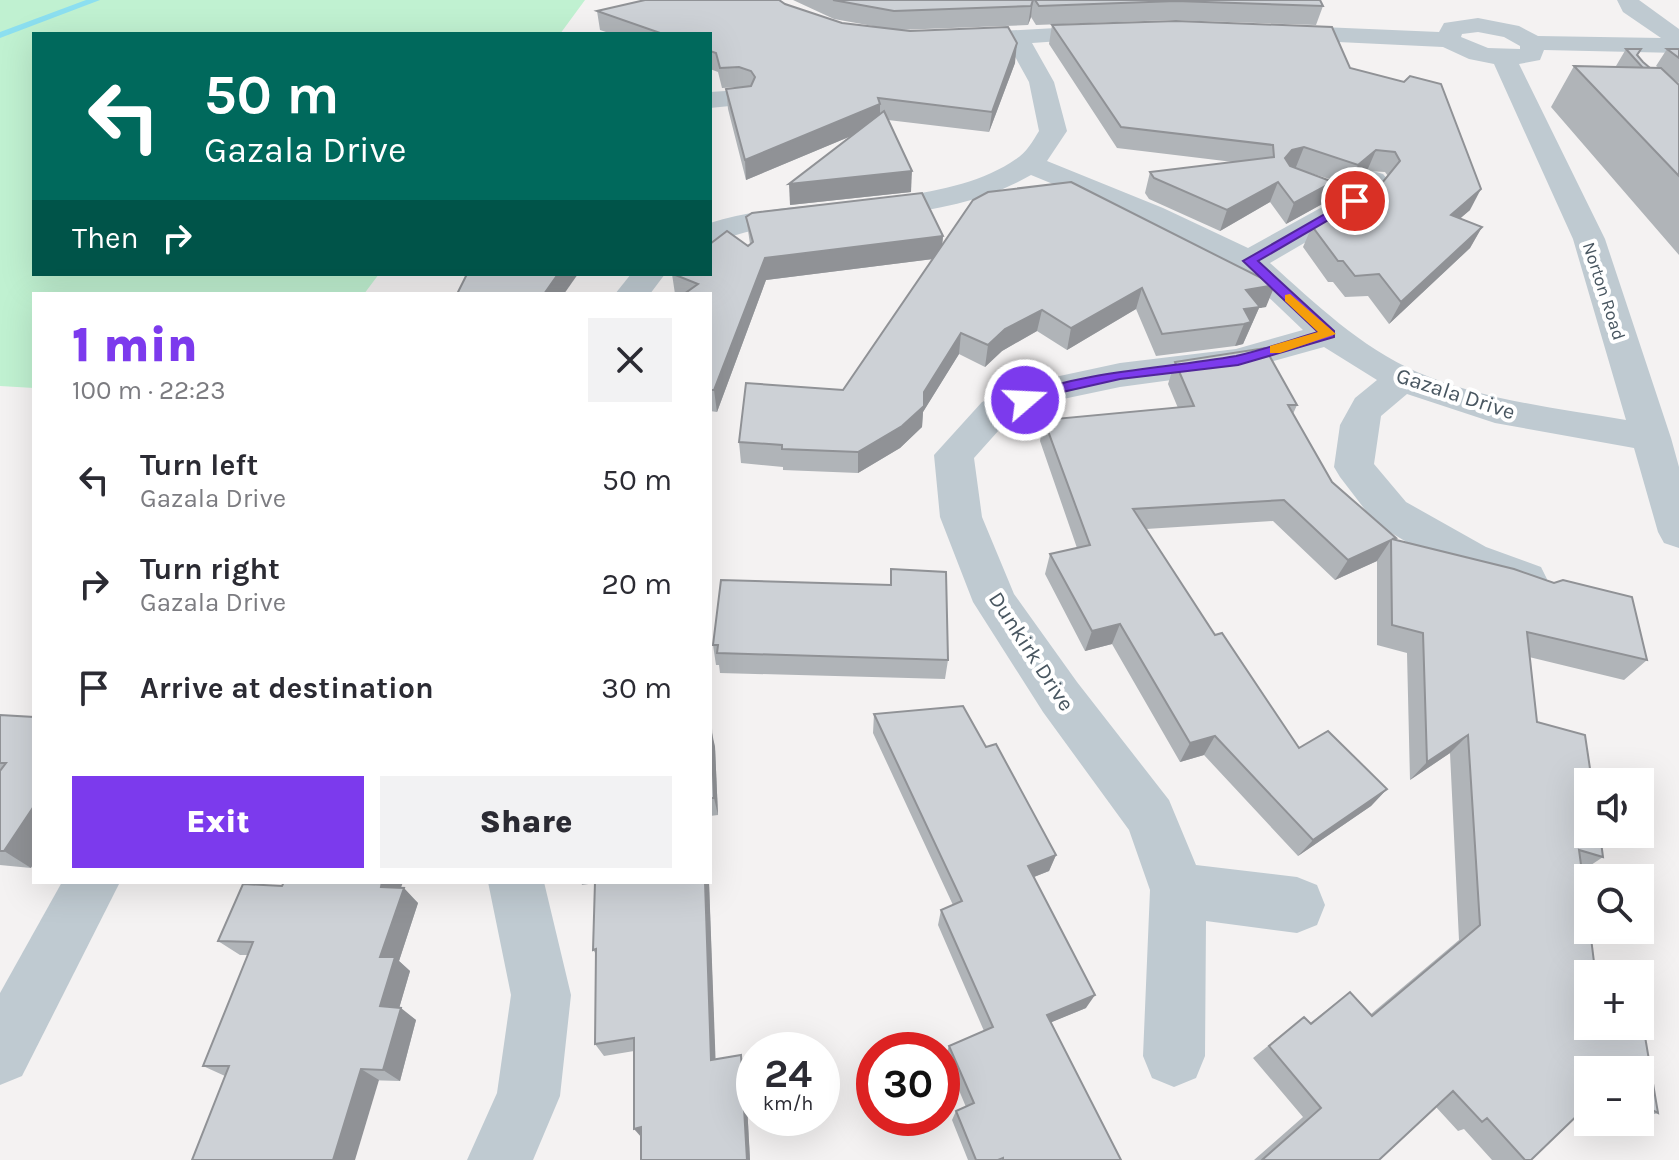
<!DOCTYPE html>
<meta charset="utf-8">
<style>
body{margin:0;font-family:Karla,sans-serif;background:#f2f2f3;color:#2b2b33;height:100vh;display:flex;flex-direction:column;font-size:30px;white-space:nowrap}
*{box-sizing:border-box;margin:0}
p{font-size:26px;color:#7c7c81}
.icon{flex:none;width:44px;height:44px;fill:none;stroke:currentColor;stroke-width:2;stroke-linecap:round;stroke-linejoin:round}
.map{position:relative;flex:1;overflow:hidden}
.sheet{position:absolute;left:32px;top:292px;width:680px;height:592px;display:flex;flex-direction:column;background:#fff;border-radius:0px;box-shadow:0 8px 32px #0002}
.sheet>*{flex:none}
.guide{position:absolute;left:32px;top:32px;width:680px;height:244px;border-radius:0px;box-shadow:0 8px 32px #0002;background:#00695c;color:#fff;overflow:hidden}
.buttons{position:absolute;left:1574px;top:768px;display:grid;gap:16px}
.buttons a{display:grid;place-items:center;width:80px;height:80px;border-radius:0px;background:#fff;box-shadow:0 8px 32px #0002;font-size:40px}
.speed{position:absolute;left:736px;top:1032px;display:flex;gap:16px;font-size:40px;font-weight:700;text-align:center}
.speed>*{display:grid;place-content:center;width:104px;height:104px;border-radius:50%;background:#fff;box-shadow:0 8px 32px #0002;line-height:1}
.speed small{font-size:20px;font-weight:400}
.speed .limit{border:12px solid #d22;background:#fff;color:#111}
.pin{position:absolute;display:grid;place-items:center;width:68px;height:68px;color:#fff;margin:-34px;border:4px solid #fff;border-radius:50%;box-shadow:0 2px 8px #0007}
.me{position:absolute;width:88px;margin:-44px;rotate:71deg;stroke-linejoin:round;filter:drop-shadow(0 0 6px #0008)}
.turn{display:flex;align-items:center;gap:28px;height:168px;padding:0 40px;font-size:36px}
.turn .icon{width:104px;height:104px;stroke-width:2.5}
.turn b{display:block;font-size:56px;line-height:68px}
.then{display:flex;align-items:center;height:76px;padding:0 40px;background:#0003;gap:16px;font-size:30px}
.round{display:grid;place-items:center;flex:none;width:84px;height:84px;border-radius:0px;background:#f2f2f3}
.overview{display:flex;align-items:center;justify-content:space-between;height:136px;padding:0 40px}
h1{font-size:48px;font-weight:800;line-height:60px;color:#7c3aed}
.cta{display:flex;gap:16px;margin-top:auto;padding:16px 40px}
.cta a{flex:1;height:92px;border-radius:0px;background:#7c3aed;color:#fff;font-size:32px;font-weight:800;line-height:92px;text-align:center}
.cta a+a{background:#f2f2f3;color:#2b2b33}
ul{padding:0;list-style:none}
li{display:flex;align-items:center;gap:24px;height:104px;padding:0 40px}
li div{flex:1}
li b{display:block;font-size:30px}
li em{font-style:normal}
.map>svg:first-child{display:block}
.green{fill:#c0f1d1}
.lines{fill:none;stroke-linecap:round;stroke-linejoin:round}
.stream{fill:#8cdff0;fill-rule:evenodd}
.minor{fill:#bfcad1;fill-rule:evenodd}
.wall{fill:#b0b4b8}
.shaded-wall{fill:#909296}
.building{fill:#cdd1d6;stroke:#909296;stroke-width:2}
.route{fill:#7c3aed;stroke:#51269a;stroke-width:2}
.slow{fill:#f59e0b}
.labels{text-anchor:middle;stroke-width:8;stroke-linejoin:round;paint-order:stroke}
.far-street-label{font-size:18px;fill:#485660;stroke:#fff}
.street-label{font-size:22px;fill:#485660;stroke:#fff}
</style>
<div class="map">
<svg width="1679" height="1160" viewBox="0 0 1679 1160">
<rect width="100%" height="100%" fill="#f4f2f2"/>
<path class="green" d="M0 0H585L560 34H34V274H379L364 294H34V388L0 386Z"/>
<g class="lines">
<path class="stream" d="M86 0H100L0 38V32Z"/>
<g class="minor">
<path d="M1617 0H1639L1679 29V53L1544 50 1540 60 1519 64 1605 239 1671 438 1679 467V548L1664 543 1658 532 1634 448 1495 423 1407 394 1381 416 1374 464 1406 502 1486 547 1541 567 1547 579 1541 591 1525 596 1456 571 1376 524 1340 477 1334 467 1340 425 1355 398 1377 380 1324 347 1238 371 1120 387 1063 399 1008 420 974 458 982 517 1014 594 1077 682 1169 800 1196 865 1297 877 1317 885 1325 905 1317 925 1297 933 1206 921 1205 1056 1196 1078 1174 1087 1152 1078 1143 1056 1150 890 1129 830 1043 712 973 602 940 517 934 455 982 402 1041 380 1120 363 1236 349 1303 330 1238 268 1141 220 1031 175C951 221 846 216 758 230 741 232 726 239 710 243V223C800 194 940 212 1016 159 1026 153 1033 141 1039 131L1029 82 1008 44 955 46 947 44 943 39 947 34 1110 25 1118 27 1122 32 1118 37 1032 43 1054 82 1067 131 1047 161 1163 208 1248 248 1344 195 1363 174 1373 171 1383 174 1388 180 1366 207 1270 263C1315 303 1360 347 1417 372 1482 400 1556 408 1626 420L1573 239 1494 64 1469 59 1443 47 1275 39 1267 37 1263 32 1267 27 1275 25 1439 32 1444 23 1478 18 1519 26 1538 36 1661 38 1623 12ZM1478 32 1504 37 1520 46V49L1488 48 1461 37 1462 34Z"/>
<path d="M741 90 750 92 754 98 750 104 710 108V92Z"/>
<path d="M631 274H665L650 294H615Z"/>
<path d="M62 882H120L22 1076 0 1085V993Z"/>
<path d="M488 882H544L571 995 560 1096 533 1160H467L497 1093 511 995Z"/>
</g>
</g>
<g class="wall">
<path d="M793 0H1320L1323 6 1316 25 1171 20 1036 25 1031 17 1028 25 898 30 1015 63 989 132 888 120 911 192 790 205 851 136 746 180 728 109 726 89 741 87 722 88 718 72 710 69V34H612L600 30 597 11 785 4 842 23 884 28 834 19Z"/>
<path d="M1052 25 1350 68 1470 210 1460 218 1482 227 1470 248 1389 324 1368 296 1345 297 1333 282H1328L1303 247 1312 226 1378 188 1388 176 1385 172 1367 171 1349 185 1294 168 1324 203 1286 224 1270 202 1220 231 1149 199 1145 193 1150 172 1233 162 1117 148 1049 44Z"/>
<path d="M1626 49 1638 55 1643 62 1650 68H1659L1656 66 1667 49H1679V83L1672 78 1679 85V255L1551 107 1574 66 1617 67 1616 66Z"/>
<path d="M746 217 943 236 942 245 1266 307 1259 308 1243 344 1235 346 1156 356 1136 309 1067 350 1037 331 1002 351 985 367 959 354 923 412 922 427 900 448 858 473 783 470V467L741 463 739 442 843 390 933 259 766 280 717 412 710 411V294H675L672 274 750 244Z"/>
<path d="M1265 348 1297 405 1293 414 1332 482 1396 538 1394 540 1514 569 1554 583 1563 580 1632 597 1647 660 1624 680 1529 657 1537 722 1585 735 1592 782H1588V834H1600L1603 857 1582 871 1588 916V930H1590L1594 962 1634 974H1588V1026H1640V1007L1658 1113 1640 1118V1070H1588V1105L1531 1160H1525L1519 1154 1525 1160H1492L1464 1129 1458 1131 1436 1107 1379 1160H1254L1303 1117 1253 1058 1304 1017 1310 1023 1350 992 1371 1014 1459 940 1450 753 1410 780 1407 653 1377 645V561L1335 580 1273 521 1146 529 1215 635 1222 633 1299 748 1328 731 1387 789 1371 806 1298 856 1204 755 1180 762 1112 644 1085 651 1045 574 1050 554 1077 548 1040 441 1044 420 1178 408 1168 384 1175 362Z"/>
<path d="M891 569 948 660 945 679 720 673 719 665H716L713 645 890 585Z"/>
<path d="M874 714 986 747 1056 855 1049 871 1034 877 1086 1008 1051 1022 1121 1160H968L952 1120 956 1111 966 1107 945 1057 949 1046 984 1031 938 925 941 910 953 905 873 733Z"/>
<path d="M0 715 31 868 0 865Z"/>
<path d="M710 729 715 747 718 815 710 816Z"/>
<path d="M581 882H709L715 1059 745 1067 750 1160H641V1137L634 1051 604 1056 595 1044 596 954 593 950 595 883 582 885Z"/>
<path d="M282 886 401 888 418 903 399 961 410 971 399 1008 416 1020 400 1081 225 1076 203 1066 248 955H240L218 941Z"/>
</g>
<g class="shaded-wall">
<path d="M1033 0 1031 17 1028 25 1031 6Z"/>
<path d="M1017 43 1015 63 989 132 992 112Z"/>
<path d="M880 104V124L746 180 745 160Z"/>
<path d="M1304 147 1296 167 1284 170 1285 158 1292 150Z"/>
<path d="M1376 150 1367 171 1349 185 1358 165Z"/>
<path d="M912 171 911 192 790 205 789 184Z"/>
<path d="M1278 182 1270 202 1220 231 1227 210Z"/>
<path d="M1333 182 1324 203 1286 224 1294 203Z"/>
<path d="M1481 189 1470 210 1440 236 1451 215Z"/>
<path d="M1482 227 1470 248 1389 324 1401 302Z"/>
<path d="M943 236 941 258 766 280 717 412 714 390 765 258Z"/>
<path d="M558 274H578L564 294H544Z"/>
<path d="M1275 285 1266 307 1259 308 1243 344 1235 346 1244 324 1246 290Z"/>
<path d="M1142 288 1136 309 1067 350 1071 328Z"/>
<path d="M1042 310 1037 331 1002 351 985 367 988 345 1005 329Z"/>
<path d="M961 333 959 354 923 412 922 427 900 448 858 473V452L924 392Z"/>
<path d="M1391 540 1377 561 1335 580 1348 560Z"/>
<path d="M1120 624 1112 644 1085 651 1092 631Z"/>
<path d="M711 728 715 747 718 815 714 798Z"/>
<path d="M1468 735 1450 753 1410 780 1427 762Z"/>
<path d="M1215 736 1204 755 1180 762 1190 743Z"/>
<path d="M1387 789 1371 806 1298 856 1313 840Z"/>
<path d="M34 806V863L31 868 4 851Z"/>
<path d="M1056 855 1049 871 1021 882 1028 866Z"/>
<path d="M382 882H403L396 902 381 887Z"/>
<path d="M705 882H709L716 1071 711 1060Z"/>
<path d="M404 888 418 903 399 961 410 971 396 1019 380 1006V957Z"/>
<path d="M1095 995 1086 1008 1040 1027 1047 1015Z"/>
<path d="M401 1008 416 1020 400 1081 383 1070Z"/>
<path d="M741 1055 745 1067 750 1160H747Z"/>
<path d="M361 1069 379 1080 355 1160H333Z"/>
<path d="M641 1127 642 1138 634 1129Z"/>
</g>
<g class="building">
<path d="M645 0H779L785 4 842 23 910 31 1008 27 1017 43 992 112 878 98 880 104 745 160 726 89 751 86 755 77 751 71 739 67 720 68 716 53 710 51V34H663L597 11Z"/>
<path d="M833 0H1033L1031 6 894 11Z"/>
<path d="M1035 0H1320L1323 6 1176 1 1039 6Z"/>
<path d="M1176 21 1332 27 1350 68 1404 82 1410 76 1441 84 1481 189 1451 215 1482 227 1401 302 1379 274 1355 276 1343 261H1338L1312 226 1378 188 1400 161 1395 152 1376 150 1358 165 1304 147 1292 150 1285 158 1290 166 1333 182 1294 203 1278 182 1227 210 1154 178 1150 172 1274 157 1273 145 1121 127 1052 25Z"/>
<path d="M1626 49H1641L1637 55 1643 62 1650 68H1643Z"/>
<path d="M1667 49H1679V58Z"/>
<path d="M1574 66 1661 68 1679 85V176Z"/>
<path d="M884 111 912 171 789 184Z"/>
<path d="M1071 182 1275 285 1246 290 1260 307 1244 309 1251 322 1244 324 1162 334 1142 288 1071 328 1042 310 1005 329 988 345 961 333 924 392V406L902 426 858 452 782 449V445L739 442 746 383 843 390 973 200 988 192Z"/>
<path d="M922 193 943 236 765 258 714 390H710V294H684L698 284 673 274H710V244L727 231 748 246 753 242 746 217 752 213Z"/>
<path d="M467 274H558L544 294H457Z"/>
<path d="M1265 348 1297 405H1288L1332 482 1396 538 1392 539 1514 569 1554 583 1563 580 1632 597 1647 660 1527 632 1537 722 1585 735 1592 782H1588V834H1600L1603 857 1579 850 1588 916V930H1590L1594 962 1634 974H1588V1026H1640V1007L1658 1113 1640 1104V1070H1588V1105L1531 1160H1525L1487 1118 1482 1122 1453 1091 1379 1160H1262L1321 1108 1269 1046 1304 1017 1311 1024 1350 992 1372 1016 1480 925 1468 735 1427 762 1423 633 1392 625 1391 540 1348 560 1284 500 1133 509 1215 635 1222 633 1299 748 1328 731 1387 789 1313 840 1215 736 1190 743 1120 624 1092 631 1050 554 1090 545 1044 420 1194 406 1175 362Z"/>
<path d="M891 569 946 572 948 660 717 653 718 645H713L721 580 891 585Z"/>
<path d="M963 706 986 747 996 744 1056 855 1028 866 1095 995 1047 1015 1121 1160H1003V1158L998 1160H976L956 1111 974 1103 949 1046 993 1027 941 910 962 901 874 714Z"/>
<path d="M0 715 34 717V806L4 851H0V771L6 763H0Z"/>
<path d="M711 728 714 798H710V729Z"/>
<path d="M284 882H382L381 887 404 888 380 957H395L380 1006 401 1008 383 1070 361 1069 333 1160H192L229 1066H203L253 942 218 941 243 884 282 886Z"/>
<path d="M595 882H705L711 1060 741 1055 747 1160H641V1127L634 1129V1038L595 1044 596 949 593 950Z"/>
</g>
<path class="route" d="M1351 199 1361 201 1258 261 1334 331V337L1238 365 1120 379 1058 393 1025 405 1017 400 1019 396C1090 370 1162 369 1236 356 1263 350 1291 340 1318 332L1243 261Z"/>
<path class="slow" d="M1290 294 1336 334 1280 353H1270V346L1318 332 1285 301V295Z"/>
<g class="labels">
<g class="far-street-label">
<text transform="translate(1604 291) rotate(72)" y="6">Norton Road</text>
</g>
<g class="street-label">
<text transform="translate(1456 393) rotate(18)" y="8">Gazala Drive</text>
<text transform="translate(1032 651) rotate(57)" y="8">Dunkirk Drive</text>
</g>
</g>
</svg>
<div class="buttons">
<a><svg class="icon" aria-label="sound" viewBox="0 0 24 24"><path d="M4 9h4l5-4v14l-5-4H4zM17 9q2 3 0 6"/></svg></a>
<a><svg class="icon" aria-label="search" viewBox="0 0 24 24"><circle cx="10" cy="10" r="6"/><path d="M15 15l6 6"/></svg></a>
<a>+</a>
<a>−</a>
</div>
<div class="speed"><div>24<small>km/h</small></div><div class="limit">30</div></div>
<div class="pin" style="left:1355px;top:201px;background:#d93025"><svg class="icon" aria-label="arrive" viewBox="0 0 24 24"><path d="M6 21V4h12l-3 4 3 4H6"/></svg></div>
<svg class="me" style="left:1025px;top:400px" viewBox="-20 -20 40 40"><circle r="17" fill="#7c3aed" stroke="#fff" stroke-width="3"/><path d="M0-11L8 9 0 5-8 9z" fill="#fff"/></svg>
<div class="guide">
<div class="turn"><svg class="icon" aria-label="left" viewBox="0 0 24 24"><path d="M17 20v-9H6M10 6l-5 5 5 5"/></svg><div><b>50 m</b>Gazala Drive</div></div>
<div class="then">Then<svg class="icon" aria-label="right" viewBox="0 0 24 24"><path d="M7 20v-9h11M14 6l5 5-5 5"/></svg></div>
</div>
<section class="sheet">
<div class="overview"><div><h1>1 min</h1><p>100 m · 22:23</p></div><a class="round"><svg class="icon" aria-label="close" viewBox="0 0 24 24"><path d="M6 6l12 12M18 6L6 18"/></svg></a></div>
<ul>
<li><svg class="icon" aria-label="left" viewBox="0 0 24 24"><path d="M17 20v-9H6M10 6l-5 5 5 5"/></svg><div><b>Turn left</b><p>Gazala Drive</p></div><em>50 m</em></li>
<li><svg class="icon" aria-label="right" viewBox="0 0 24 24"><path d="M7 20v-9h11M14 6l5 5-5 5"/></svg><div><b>Turn right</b><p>Gazala Drive</p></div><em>20 m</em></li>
<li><svg class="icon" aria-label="arrive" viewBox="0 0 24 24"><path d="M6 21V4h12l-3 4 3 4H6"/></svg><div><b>Arrive at destination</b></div><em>30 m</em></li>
</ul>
<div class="cta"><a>Exit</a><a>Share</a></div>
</section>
</div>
